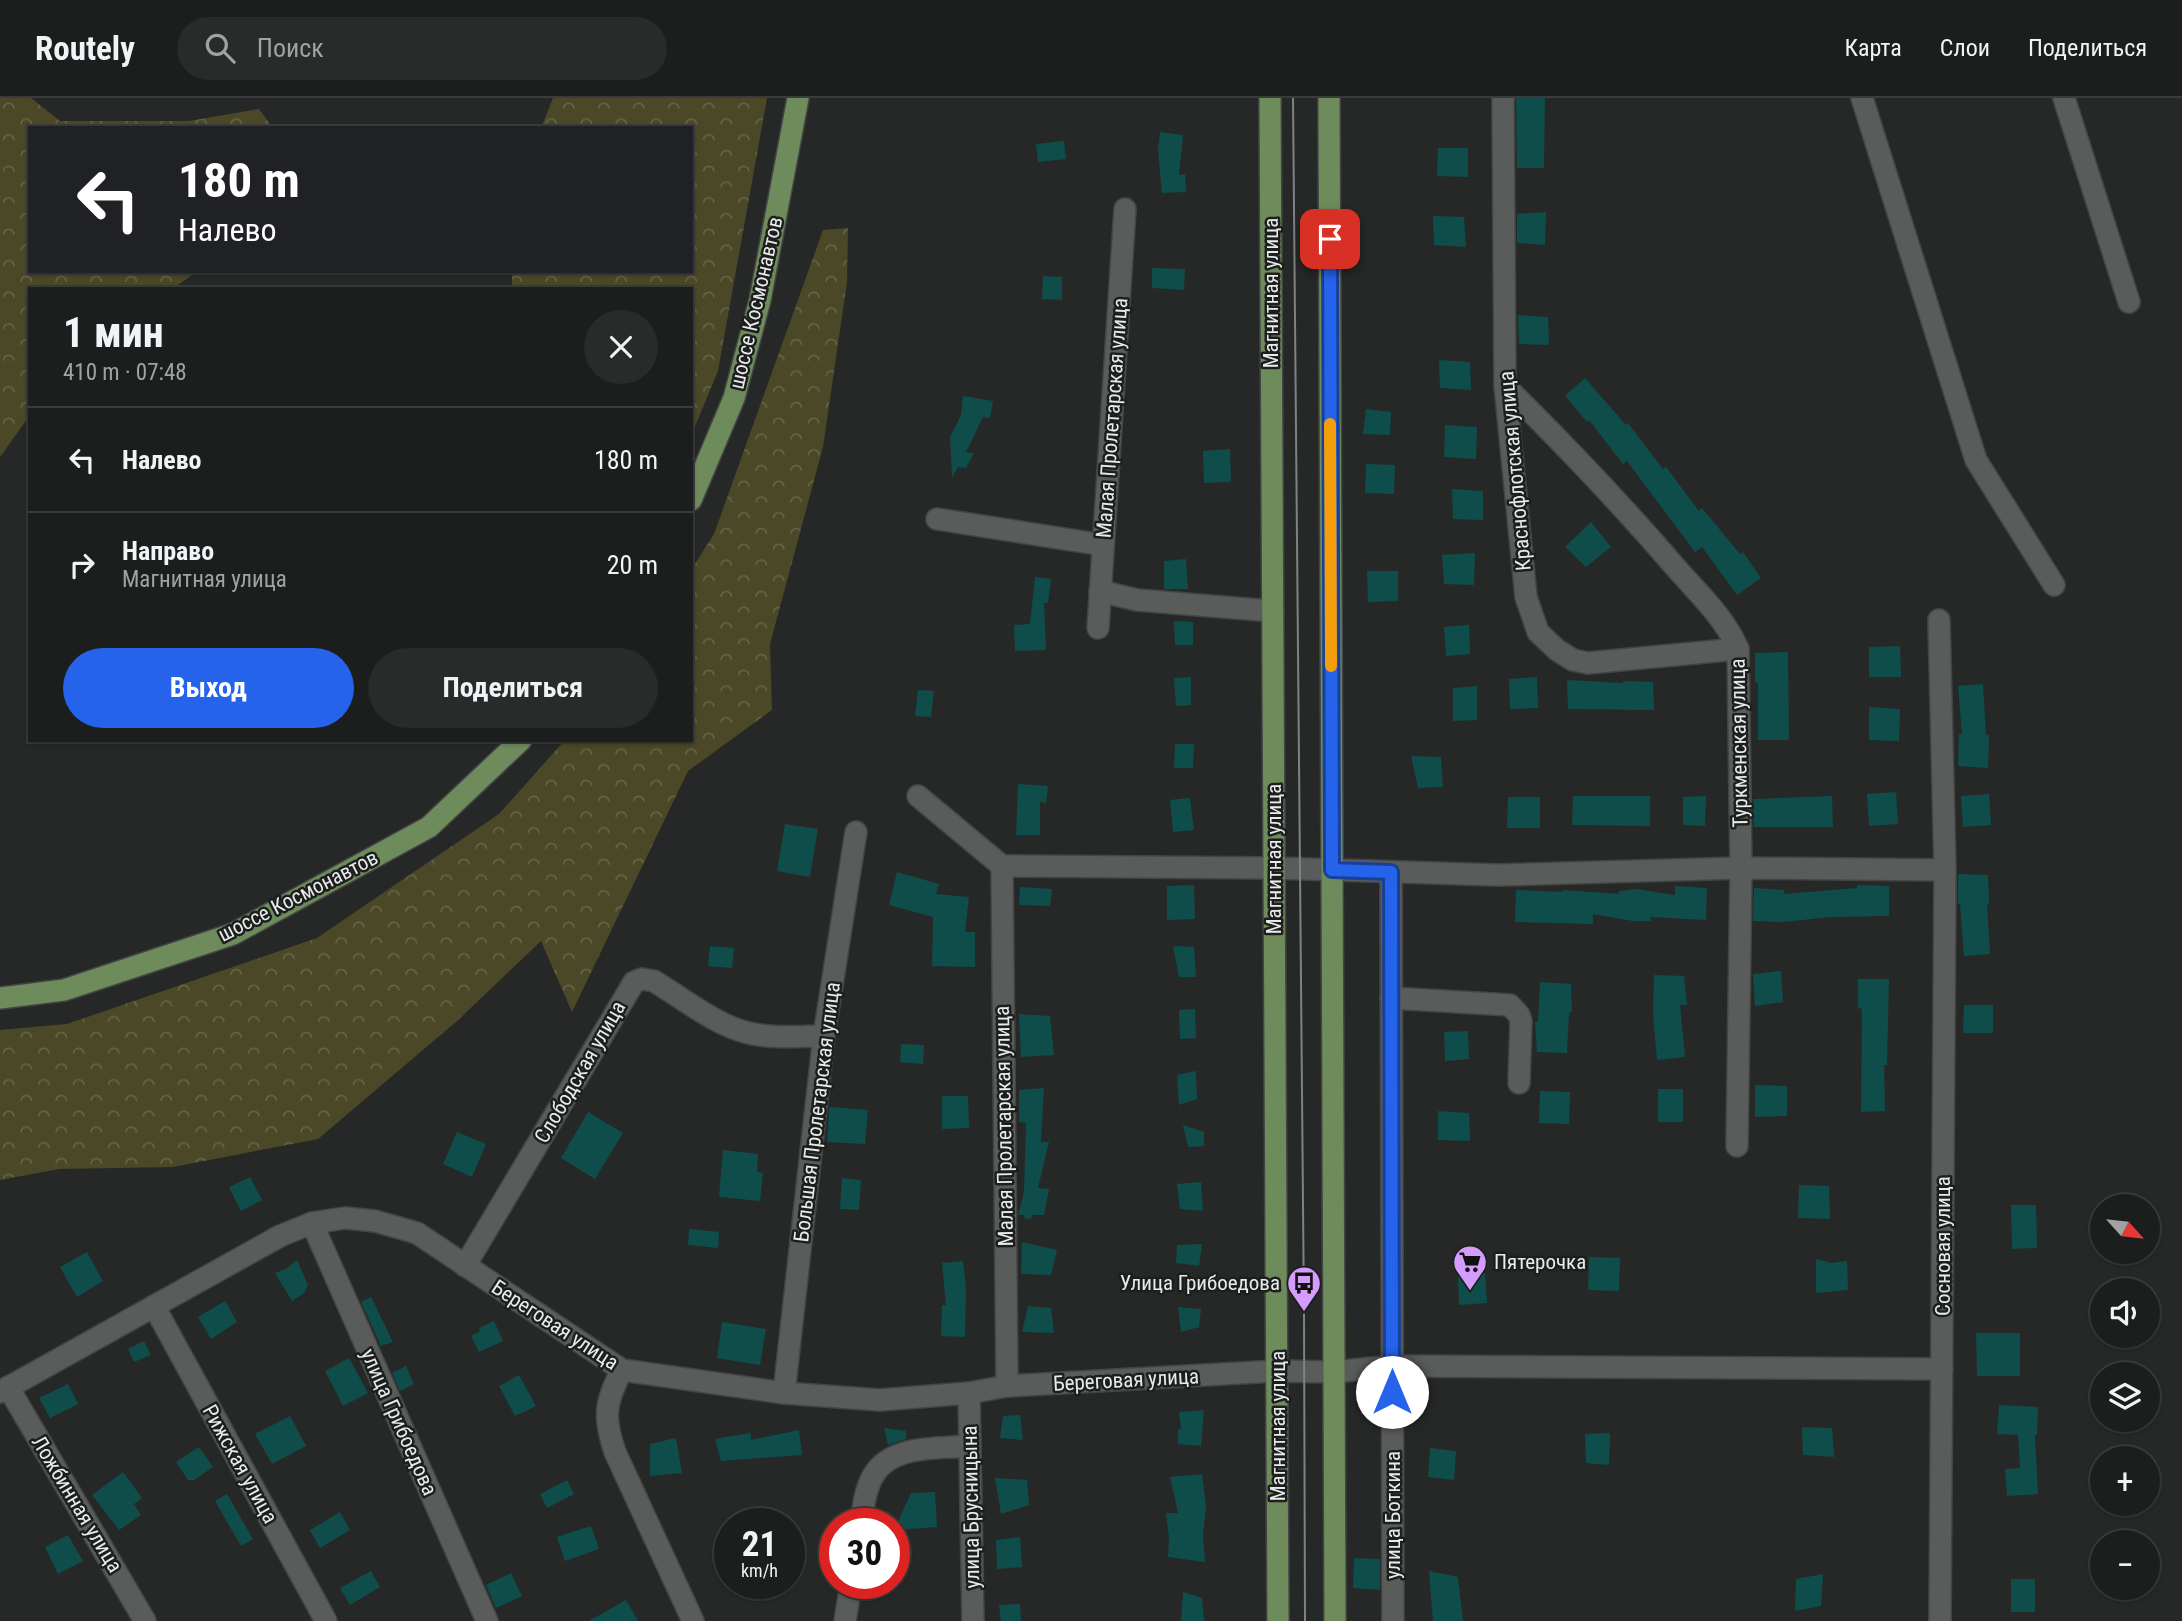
<!DOCTYPE html>
<html lang="ru">
<meta charset="utf-8">
<style>
body{margin:0;font-family:"Roboto Condensed",sans-serif;background:#292b2a;color:#f1f3f6;height:100vh;display:flex;flex-direction:column;font-size:26px;white-space:nowrap}
*{box-sizing:border-box;margin:0}
p{font-size:23px;color:#a0a2a4}
.icon{flex:none;width:38px;height:38px;fill:none;stroke:currentColor;stroke-width:2;stroke-linecap:round;stroke-linejoin:round}
.map{position:relative;flex:1;overflow:hidden}
.drawer{position:absolute;left:28px;top:189px;width:665px;height:455px;display:flex;flex-direction:column;background:#1c1e1d;border-radius:0px;box-shadow:0 2px 5px #0004,0 0 0 2px #3a3c3b}
.drawer>*{flex:none}
.hud{position:absolute;left:28px;top:28px;width:665px;height:147px;border-radius:0px;box-shadow:0 2px 5px #0004,0 0 0 2px #3a3c3b;background:#202124;color:#fff;overflow:hidden}
.needle{width:46px;rotate:117deg}
.fabs{position:absolute;left:2090px;top:1096px;display:grid;gap:14px}
.fabs a{display:grid;place-items:center;width:70px;height:70px;border-radius:50%;background:#1c1e1d;box-shadow:0 2px 5px #0004,0 0 0 2px #3a3c3b;font-size:35px}
.speed{position:absolute;left:714px;top:1410px;display:flex;gap:14px;font-size:35px;font-weight:700;text-align:center}
.speed>*{display:grid;place-content:center;width:91px;height:91px;border-radius:50%;background:#1c1e1d;box-shadow:0 2px 5px #0004,0 0 0 2px #3a3c3b;line-height:1}
.speed small{font-size:18px;font-weight:400}
.speed .limit{border:10px solid #d22;background:#fff;color:#111}
.pin{position:absolute;display:grid;place-items:center;width:60px;height:60px;color:#fff;margin:-30px;border-radius:14px;box-shadow:0 4px 10px #0006}
.me{position:absolute;width:77px;margin:-38px;rotate:0deg;stroke-linejoin:round;filter:drop-shadow(0 0 5px #0008)}
.turn{display:flex;align-items:center;gap:24px;height:147px;padding:0 35px;font-size:32px}
.turn .icon{width:91px;height:91px;stroke-width:2.5}
.turn b{display:block;font-size:49px;line-height:60px}
.round{display:grid;place-items:center;flex:none;width:74px;height:74px;border-radius:37px;background:#292b2a}
.summary{display:flex;align-items:center;justify-content:space-between;height:119px;padding:0 35px}
h1{font-size:42px;font-weight:700;line-height:52px}
.button{display:flex;gap:14px;margin-top:auto;padding:14px 35px}
.button a{flex:1;height:80px;border-radius:42px;background:#2563eb;color:#fff;font-size:28px;font-weight:700;line-height:80px;text-align:center}
.button a+a{background:#292b2a;color:#f1f3f6}
ul{padding:0;list-style:none}
li{display:flex;align-items:center;gap:21px;height:105px;padding:0 35px;border-top:2px solid #3a3c3b}
li div{flex:1}
li b{display:block;font-size:26px}
li em{font-style:normal}
header{display:flex;align-items:center;gap:42px;box-sizing:border-box;height:98px;padding:0 35px;background:#1c1e1d;border-bottom:2px solid #3a3c3b}
header strong{font-size:33px}
nav{display:flex;gap:38px;margin-inline-start:auto;font-size:24px}
.search{width:490px;height:63px;background:#292b2a;display:flex;align-items:center;gap:18px;box-sizing:border-box;padding:0 24px;border-radius:38px;color:#a0a2a4;font-size:26px}
.map>svg:first-child{display:block}
.forest{fill:url(#forest-crowns)}
.building{fill:#0f4d4b}
.lines{fill:none;stroke-linecap:round;stroke-linejoin:round}
.minor-casing{stroke:#434544;stroke-width:24}
.major-casing{stroke:#434544;stroke-width:24}
.minor{stroke:#595c5a;stroke-width:21}
.major{stroke:#6e8c5b;stroke-width:21}
.tram{stroke:#808281;stroke-width:2}
.route-casing{stroke:#184099;stroke-width:18}
.route{stroke:#2563eb;stroke-width:12}
.slow{stroke:#f59e0b;stroke-width:12}
.labels{text-anchor:middle;stroke-width:5;stroke-linejoin:round;paint-order:stroke}
.street-label{font-size:21px;fill:#e9ebea;stroke:#1c1f1d}
.poi-label{font-size:21px;fill:#e9ebea;stroke:#1c1f1d;text-anchor:start}
</style>
<header>
<strong>Routely</strong>
<div class="search"><svg class="icon" aria-label="search" viewBox="0 0 24 24"><circle cx="10" cy="10" r="6"/><path d="M15 15l6 6"/></svg>Поиск</div>
<nav><a>Карта</a><a>Слои</a><a>Поделиться</a></nav>
</header>
<div class="map">
<svg width="2182" height="1523" viewBox="0 0 2182 1523">
<defs>
<pattern id="forest-crowns" width="20" height="18" patternUnits="userSpaceOnUse" patternTransform="scale(1.75)"><rect width="20" height="18" fill="#4a4826"/><path d="M2 6a3 3 0 1 1 6 0M12 15a3 3 0 1 1 6 0" fill="none" stroke="#646346"/></pattern>
</defs>
<rect width="100%" height="100%" fill="#262827"/>
<g class="forest">
<path d="M0 0H31L60 23H189L259 11 273 30H30V173H198L172 191H30V317L0 359Z"/>
<path d="M553 0H767L718 273 691 338V191H512V173H691V30H541Z"/>
<path d="M848 130 847 184 823 349 770 546 772 612 688 673 572 914 541 843 457 923 318 1041 173 1069 59 1071 0 1082V932L67 926 317 840 499 716 565 642H691V472L714 436 823 132Z"/>
</g>
<g class="building">
<path d="M1516 0H1545L1544 70H1517Z"/>
<path d="M1160 34 1183 37 1179 77 1185 76 1186 94 1162 95 1158 52Z"/>
<path d="M1064 43 1066 61 1038 64 1036 46Z"/>
<path d="M1438 50H1468V79L1437 78Z"/>
<path d="M1546 114 1545 147 1517 145V116Z"/>
<path d="M1433 118 1464 119 1466 149 1434 147Z"/>
<path d="M1152 170 1185 171 1184 192 1152 190Z"/>
<path d="M1043 178 1062 179V202L1042 201Z"/>
<path d="M1518 217 1548 219 1549 247 1519 246Z"/>
<path d="M1439 262 1470 264 1471 292 1440 290Z"/>
<path d="M1585 280 1626 327 1628 325 1663 371 1666 369 1699 413 1702 410 1740 456 1743 454 1761 480 1737 497 1702 449 1695 454 1627 363 1623 366 1589 322 1587 324 1565 298Z"/>
<path d="M963 298 993 303 990 320 983 319 966 354 974 355 966 370 958 369 952 380 950 339 961 317Z"/>
<path d="M1366 311 1391 314 1390 337 1363 336Z"/>
<path d="M1445 327 1477 329 1476 361 1444 359Z"/>
<path d="M1230 351 1231 384 1204 385 1203 353Z"/>
<path d="M1366 366 1395 367 1394 396 1365 395Z"/>
<path d="M1452 391 1483 393V422L1453 421Z"/>
<path d="M1591 424 1611 449 1586 469 1565 449Z"/>
<path d="M1475 455 1474 487 1444 486 1442 457Z"/>
<path d="M1186 461 1188 491H1164V463Z"/>
<path d="M1367 473H1398V503L1368 504Z"/>
<path d="M1035 479 1051 481 1048 505H1044L1046 552 1015 553 1014 527 1030 526Z"/>
<path d="M1174 523 1193 524V547H1175Z"/>
<path d="M1469 527 1470 556 1446 558 1444 529Z"/>
<path d="M1900 548 1901 579H1869V549Z"/>
<path d="M1788 554 1789 642H1758V585H1755V555Z"/>
<path d="M1191 579V607L1176 608 1174 580Z"/>
<path d="M1537 579 1538 610 1510 611 1509 581Z"/>
<path d="M1567 582 1623 585V583L1653 584 1654 612 1568 611Z"/>
<path d="M1983 586 1986 637H1989L1988 670 1958 668 1959 636H1962L1958 588Z"/>
<path d="M1477 588V622L1453 623V590Z"/>
<path d="M918 592 934 593 931 619 915 618Z"/>
<path d="M1869 609 1900 611 1899 643 1869 642Z"/>
<path d="M1175 646H1194L1193 670H1174Z"/>
<path d="M1411 658 1441 659 1443 689 1418 690Z"/>
<path d="M1018 686 1048 688 1046 705 1040 704V737H1016Z"/>
<path d="M1896 694 1898 726 1869 728 1867 696Z"/>
<path d="M1989 696 1991 727 1963 729 1961 698Z"/>
<path d="M1573 698H1650V728L1572 727Z"/>
<path d="M1706 698 1705 728 1683 727V699Z"/>
<path d="M1832 698 1833 729H1754L1753 701Z"/>
<path d="M1508 699H1540V730H1507Z"/>
<path d="M1190 700 1194 732 1173 734 1170 702Z"/>
<path d="M785 726 818 731 810 779 777 773Z"/>
<path d="M897 774 939 786 936 796 969 799 965 834H975V869L932 868 933 819 889 807Z"/>
<path d="M1958 776 1988 777 1989 807 1987 806 1990 856 1964 858 1960 806H1958Z"/>
<path d="M1194 787 1195 821 1167 822V788Z"/>
<path d="M1857 787 1889 788V818L1832 819 1782 824 1753 823 1754 790 1784 792V796L1857 790Z"/>
<path d="M1675 788 1707 790 1706 822 1650 819 1651 823H1633L1593 816V826L1515 824 1516 792 1563 794V792L1619 796V793L1635 791 1675 797Z"/>
<path d="M1020 789 1052 791 1050 808 1019 807Z"/>
<path d="M710 848 734 850 732 870 708 868Z"/>
<path d="M1173 848 1194 849 1196 879H1179Z"/>
<path d="M1781 873 1783 904 1755 908 1753 876Z"/>
<path d="M1654 877 1684 878 1687 907H1680L1685 959 1657 962 1653 916Z"/>
<path d="M1858 881H1889L1887 967H1884L1885 1013 1861 1014 1862 911 1858 910Z"/>
<path d="M1540 884 1571 886 1572 914 1569 915 1567 955 1537 954 1535 924H1538Z"/>
<path d="M1964 907H1993V935H1963Z"/>
<path d="M1195 911 1196 940 1180 941 1179 912Z"/>
<path d="M1019 916 1050 918 1054 957 1021 959Z"/>
<path d="M1468 933 1469 961 1445 963 1444 934Z"/>
<path d="M901 946 924 947 923 966 900 964Z"/>
<path d="M1196 973 1197 1001 1179 1007 1177 977Z"/>
<path d="M1755 987 1787 988V1018L1755 1019Z"/>
<path d="M1044 990 1041 1044H1049L1038 1090 1049 1091 1044 1117H1032L1031 1121 1024 1120V1117H1018L1024 1094 1026 1025 1019 1024V992Z"/>
<rect x="1658" y="991" width="25" height="33"/>
<path d="M1540 993 1570 994 1569 1026 1539 1025Z"/>
<path d="M942 998H968L969 1030 942 1031Z"/>
<path d="M829 1009 868 1012 865 1046 827 1044Z"/>
<path d="M1438 1013 1469 1015 1470 1043 1438 1042Z"/>
<path d="M588 1014 623 1035 595 1081 561 1060Z"/>
<path d="M1183 1027 1204 1034V1048L1188 1049Z"/>
<path d="M457 1034 486 1046 472 1079 443 1066Z"/>
<path d="M723 1052 758 1056 757 1074 763 1075 760 1103 719 1099Z"/>
<path d="M250 1079 262 1102 241 1113 229 1089Z"/>
<path d="M842 1080 861 1082 859 1112 840 1111Z"/>
<path d="M1201 1084 1203 1113 1180 1111 1177 1086Z"/>
<path d="M1799 1087 1829 1088 1830 1121 1798 1120Z"/>
<path d="M2011 1107H2036L2037 1150 2012 1151Z"/>
<path d="M689 1131 719 1134 718 1150 688 1147Z"/>
<path d="M1022 1144 1057 1152 1051 1177 1021 1176Z"/>
<path d="M1202 1146 1199 1168 1176 1165 1177 1147Z"/>
<path d="M87 1154 103 1183 77 1199 60 1169Z"/>
<path d="M1589 1159 1620 1160 1619 1193 1588 1192Z"/>
<path d="M1816 1161 1831 1165 1847 1163 1848 1192 1816 1195Z"/>
<path d="M297 1162 308 1187 304 1195 292 1203 275 1175 286 1171Z"/>
<path d="M963 1163 966 1190 965 1239 941 1238 942 1207H946L942 1165Z"/>
<path d="M1485 1175 1487 1205 1459 1207 1458 1177Z"/>
<path d="M371 1199 393 1244 381 1248 361 1204Z"/>
<path d="M225 1203 237 1224 211 1241 198 1219Z"/>
<path d="M1028 1208 1051 1210 1054 1235 1022 1234Z"/>
<path d="M1178 1209 1201 1211 1199 1229 1181 1234Z"/>
<path d="M494 1223 503 1243 479 1254 471 1238 480 1233 479 1230Z"/>
<path d="M722 1224 766 1231 760 1267 717 1260Z"/>
<path d="M1976 1235H2020V1278H1977Z"/>
<path d="M144 1243 151 1257 134 1264 128 1251Z"/>
<path d="M349 1260 368 1295 343 1308 325 1273Z"/>
<path d="M406 1268 414 1286 400 1293 392 1275Z"/>
<path d="M519 1277 536 1308 515 1318 499 1288Z"/>
<path d="M68 1286 78 1306 50 1320 39 1300Z"/>
<path d="M1999 1307 2038 1309 2037 1337H2035L2038 1396 2007 1398 2005 1371 2020 1370 2018 1337 1997 1336Z"/>
<path d="M1204 1312 1201 1348 1178 1346V1332L1181 1331 1179 1314Z"/>
<path d="M1020 1317 1023 1342 1000 1340 1003 1318Z"/>
<path d="M290 1318 306 1348 272 1366 255 1336Z"/>
<path d="M1802 1329 1832 1330 1834 1359 1803 1357Z"/>
<path d="M884 1330 906 1333V1341L888 1347Z"/>
<path d="M799 1332 802 1357 721 1363 715 1341 751 1335V1342Z"/>
<path d="M1610 1335 1609 1367 1586 1365 1585 1336Z"/>
<path d="M676 1340 682 1375 650 1378V1346Z"/>
<path d="M199 1349 213 1369 194 1382H188L176 1364Z"/>
<path d="M1430 1350 1456 1353 1454 1382 1428 1379Z"/>
<path d="M123 1374 142 1400 134 1406 141 1417 119 1432 92 1397Z"/>
<path d="M1202 1376 1206 1409 1203 1438 1205 1464 1168 1459 1169 1440 1166 1415H1178L1170 1379Z"/>
<path d="M995 1380 1027 1382 1029 1407 1001 1416Z"/>
<path d="M567 1382 574 1396 547 1410 540 1396Z"/>
<path d="M935 1394 937 1429 894 1432 911 1395Z"/>
<path d="M227 1396 253 1441 241 1448 215 1403Z"/>
<path d="M340 1414 350 1432 320 1450 310 1432Z"/>
<path d="M591 1428 599 1451 565 1463 557 1439Z"/>
<path d="M68 1437 83 1463 58 1476 45 1449Z"/>
<path d="M1020 1439 1022 1469 997 1471 996 1442Z"/>
<path d="M1354 1460 1380 1461V1492L1353 1490Z"/>
<path d="M371 1473 380 1489 350 1507 340 1490Z"/>
<path d="M1429 1473 1458 1479 1463 1523H1433Z"/>
<path d="M511 1475 522 1498 496 1510 486 1487Z"/>
<path d="M1823 1476 1821 1508 1795 1513 1796 1481Z"/>
<rect x="2011" y="1481" width="24" height="33"/>
<path d="M1183 1494 1202 1500 1204 1523H1181Z"/>
<path d="M626 1502 638 1523H589Z"/>
<path d="M1020 1506 1021 1523H1001L999 1507Z"/>
</g>
<g class="lines">
<g class="minor-casing">
<g id="minor">
<path d="M1503 0 1505 288 1526 499 1538 534 1557 552 1573 562 1588 565 1738 551"/>
<path d="M1862 0 1976 362 2054 487"/>
<path d="M2064 0 2129 204"/>
<path d="M1505 288C1565 347 1622 407 1677 471 1699 496 1725 520 1738 551L1741 770 1737 1048"/>
<path d="M937 421 1103 447"/>
<path d="M1100 493 1137 502 1273 513"/>
<path d="M1939 522 1945 772 1940 1523"/>
<path d="M1098 530 1125 111"/>
<path d="M918 698 1002 768 1274 770 1498 777 1741 770 1945 772"/>
<path d="M1002 768 1007 1288"/>
<path d="M1391 774 1393 1523"/>
<path d="M1391 900 1510 907 1519 917 1521 923 1519 985"/>
<path d="M312 1125 487 1523"/>
<path d="M465 1168 634 884 642 881 654 883C682 900 717 928 749 935 773 941 799 938 824 938"/>
<path d="M154 1208 326 1523"/>
<path d="M622 1272C605 1304 603 1319 615 1354L693 1523"/>
<path d="M8 1289 145 1523"/>
<path d="M0 1294 280 1138 312 1125 345 1120 375 1123 417 1135 622 1272 784 1295 880 1302 969 1295 1007 1288 1278 1273 1334 1274 1392 1268 1942 1271"/>
<path d="M784 1295 824 938 856 734"/>
<path d="M969 1295 973 1523"/>
<path d="M861 1426C863 1410 865 1392 873 1378 891 1346 938 1351 970 1348"/>
<path d="M845 1523 851 1486"/>
</g>
</g>
<g class="major-casing">
<g id="major">
<path d="M1270 0 1278 1523"/>
<path d="M1329 0 1335 1523"/>
<path d="M691 402 734 300 760 202 798 0"/>
<path d="M0 900 64 892 233 836 429 729 521 642"/>
</g>
</g>
<use href="#minor" class="minor"/>
<use href="#major" class="major"/>
<path class="tram" d="M1293 0 1304 1215 1305 1523"/>
</g>
<g class="lines">
<g class="route-casing">
<path id="route" d="M1330 141 1332 772 1391 774 1392 1294"/>
</g>
<use href="#route" class="route"/>
<path class="slow" d="M1330 326 1331 568"/>
</g>
<defs>
<g id="supermarket-pin" transform="scale(1.75)"><path d="M0 17L-7.5 6A9.5 9.5 0 1 1 7.5 6Z" fill="#d49cfc" stroke="#1c1f1d"/><path d="M-6-5.5h2.5l.6 2H6L4.5 2H-2.5L-4.4-4H-6ZM-1.5 3.2a1.3 1.3 0 1 0 .1 0ZM3 3.2a1.3 1.3 0 1 0 .1 0Z" fill="#111"/></g>
<g id="bus-pin" transform="scale(1.75)"><path d="M0 17L-7.5 6A9.5 9.5 0 1 1 7.5 6Z" fill="#d49cfc" stroke="#1c1f1d"/><path d="M-5-6H5V4H4V6H2V4H-2V6H-4V4H-5ZM-3.5-4V0h7V-4ZM-3.5 1.2v1.5H-2V1.2ZM2 1.2v1.5H3.5V1.2Z" fill="#111"/></g>
</defs>
<g fill-rule="evenodd">
<use href="#supermarket-pin" x="1470" y="1164"/>
<use href="#bus-pin" x="1304" y="1185"/>
</g>
<g class="labels">
<g class="street-label">
<text transform="translate(1271 195) rotate(-90)" y="7">Магнитная улица</text>
<text transform="translate(756 205) rotate(-77)" y="7">шоссе Космонавтов</text>
<text transform="translate(1112 320) rotate(-86)" y="7">Малая Пролетарская улица</text>
<text transform="translate(1515 373) rotate(-95)" y="7">Краснофлотская улица</text>
<text transform="translate(1739 645) rotate(-91)" y="7">Туркменская улица</text>
<text transform="translate(1274 761) rotate(-90)" y="7">Магнитная улица</text>
<text transform="translate(298 798) rotate(-27)" y="7">шоссе Космонавтов</text>
<text transform="translate(580 974) rotate(-60)" y="7">Слободская улица</text>
<text transform="translate(817 1014) rotate(-83)" y="7">Большая Пролетарская улица</text>
<text transform="translate(1004 1028) rotate(-91)" y="7">Малая Пролетарская улица</text>
<text transform="translate(1943 1148) rotate(-90)" y="7">Сосновая улица</text>
<text transform="translate(555 1227) rotate(33)" y="7">Береговая улица</text>
<text transform="translate(1126 1282) rotate(-3)" y="7">Береговая улица</text>
<text transform="translate(399 1324) rotate(66)" y="7">улица Грибоедова</text>
<text transform="translate(1278 1328) rotate(-90)" y="7">Магнитная улица</text>
<text transform="translate(240 1366) rotate(61)" y="7">Рижская улица</text>
<text transform="translate(77 1406) rotate(59)" y="7">Ложбинная улица</text>
<text transform="translate(971 1409) rotate(-91)" y="7">улица Брусницына</text>
<text transform="translate(1393 1417) rotate(-90)" y="7">улица Боткина</text>
</g>
<g class="poi-label">
<text x="1494" y="1171">Пятерочка</text>
<text x="1280" y="1192" text-anchor="end">Улица Грибоедова</text>
</g>
</g>
</svg>
<div class="fabs">
<a><svg class="needle" viewBox="-14 -14 28 28"><path d="M0-13l5 13h-10z" fill="#e53935"/><path d="M0 13l5-13h-10z" fill="#a0a2a4"/></svg></a>
<a><svg class="icon" aria-label="sound" viewBox="0 0 24 24"><path d="M4 9h4l5-4v14l-5-4H4zM17 9q2 3 0 6"/></svg></a>
<a><svg class="icon" aria-label="layers" viewBox="0 0 24 24"><path d="M12 4l9 5-9 5-9-5zM3 14l9 5 9-5"/></svg></a>
<a>+</a>
<a>−</a>
</div>
<div class="speed"><div>21<small>km/h</small></div><div class="limit">30</div></div>
<div class="pin" style="left:1330px;top:141px;background:#d93025"><svg class="icon" aria-label="arrive" viewBox="0 0 24 24"><path d="M6 21V4h12l-3 4 3 4H6"/></svg></div>
<svg class="me" style="left:1392px;top:1294px" viewBox="-20 -20 40 40"><circle r="19" fill="#fff"/><path d="M0-13L10 11 0 6-10 11z" fill="#2563eb"/></svg>
<div class="hud">
<div class="turn"><svg class="icon" aria-label="left" viewBox="0 0 24 24"><path d="M17 20v-9H6M10 6l-5 5 5 5"/></svg><div><b>180 m</b>Налево</div></div>
</div>
<section class="drawer">
<div class="summary"><div><h1>1 мин</h1><p>410 m · 07:48</p></div><a class="round"><svg class="icon" aria-label="close" viewBox="0 0 24 24"><path d="M6 6l12 12M18 6L6 18"/></svg></a></div>
<ul>
<li><svg class="icon" aria-label="left" viewBox="0 0 24 24"><path d="M17 20v-9H6M10 6l-5 5 5 5"/></svg><div><b>Налево</b></div><em>180 m</em></li>
<li><svg class="icon" aria-label="right" viewBox="0 0 24 24"><path d="M7 20v-9h11M14 6l5 5-5 5"/></svg><div><b>Направо</b><p>Магнитная улица</p></div><em>20 m</em></li>
</ul>
<div class="button"><a>Выход</a><a>Поделиться</a></div>
</section>
</div>
